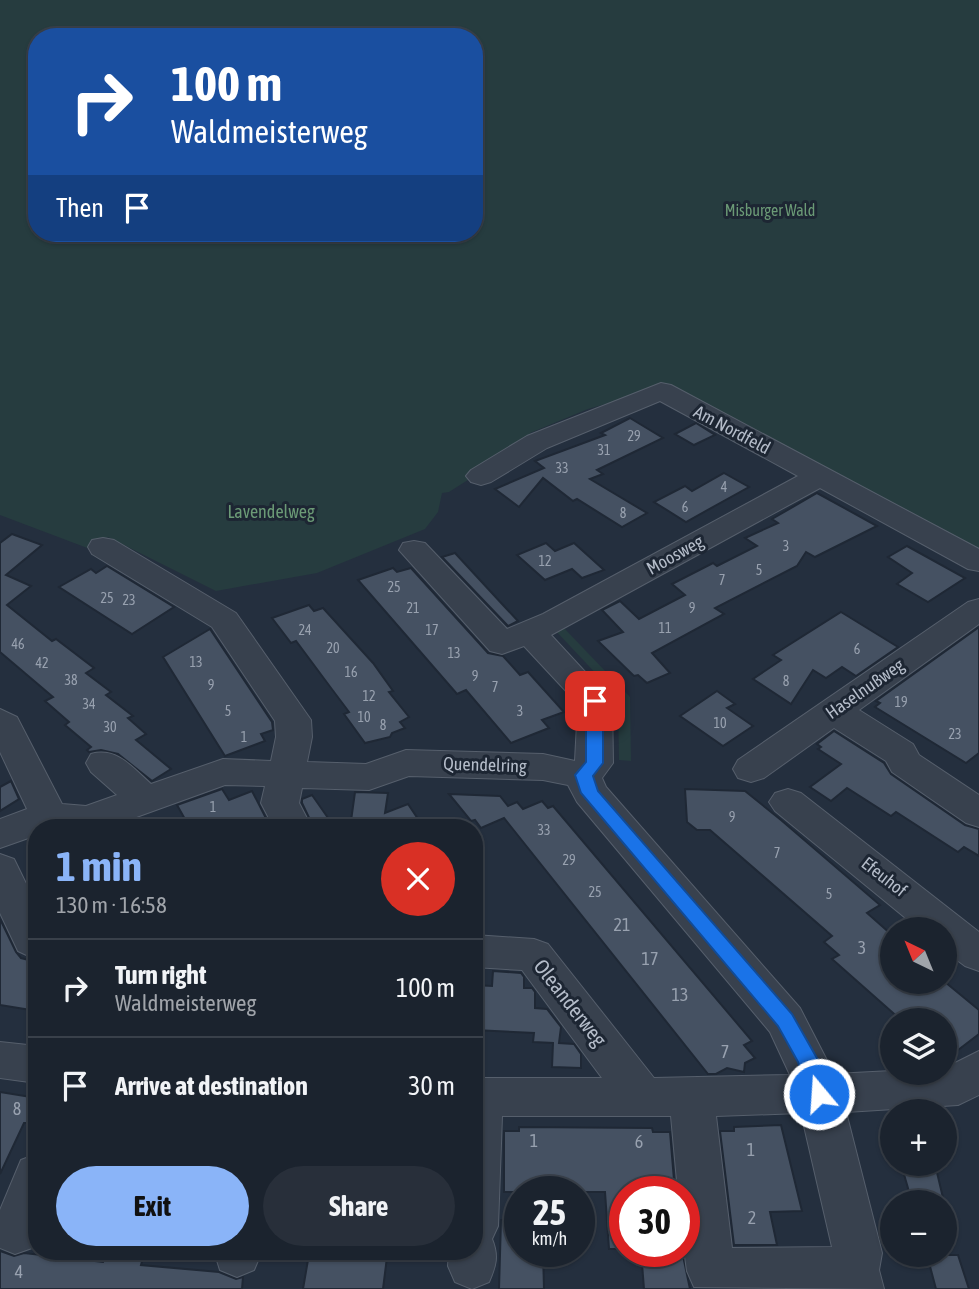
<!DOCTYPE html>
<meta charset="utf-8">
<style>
body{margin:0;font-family:"Asap Condensed",sans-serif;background:#282f3a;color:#f1f3f6;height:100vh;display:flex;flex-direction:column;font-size:26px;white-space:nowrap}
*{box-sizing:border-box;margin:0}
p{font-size:23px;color:#a0a4aa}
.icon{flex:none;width:38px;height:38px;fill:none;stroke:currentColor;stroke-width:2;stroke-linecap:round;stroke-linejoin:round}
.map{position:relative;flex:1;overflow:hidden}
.sheet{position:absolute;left:28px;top:819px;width:455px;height:441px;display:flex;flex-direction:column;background:#1b232e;border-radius:28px;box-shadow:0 2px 5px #0004,0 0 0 2px #39404a}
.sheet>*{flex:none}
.guide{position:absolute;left:28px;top:28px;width:455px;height:214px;border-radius:28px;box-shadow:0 2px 5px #0004,0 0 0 2px #39404a;background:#1a4fa0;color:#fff;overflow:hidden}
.needle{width:46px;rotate:317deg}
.fabs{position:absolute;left:880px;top:917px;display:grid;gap:14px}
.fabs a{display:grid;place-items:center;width:77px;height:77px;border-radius:50%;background:#1b232e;box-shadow:0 2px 5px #0004,0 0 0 2px #39404a;font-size:35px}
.speed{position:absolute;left:504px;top:1176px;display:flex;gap:14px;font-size:35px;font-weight:700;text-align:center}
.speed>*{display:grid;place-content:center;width:91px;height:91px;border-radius:50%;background:#1b232e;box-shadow:0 2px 5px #0004,0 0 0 2px #39404a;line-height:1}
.speed small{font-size:18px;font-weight:400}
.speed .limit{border:10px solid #d22;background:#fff;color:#111}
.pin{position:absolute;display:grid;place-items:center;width:60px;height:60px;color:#fff;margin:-30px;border-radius:14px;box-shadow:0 4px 10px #0006}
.me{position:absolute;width:77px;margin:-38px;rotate:342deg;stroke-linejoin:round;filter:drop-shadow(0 0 5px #0008)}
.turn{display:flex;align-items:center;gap:24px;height:147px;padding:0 28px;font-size:32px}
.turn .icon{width:91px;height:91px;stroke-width:2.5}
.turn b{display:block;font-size:49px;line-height:60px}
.then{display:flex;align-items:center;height:66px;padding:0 28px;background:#0003;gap:14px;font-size:26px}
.round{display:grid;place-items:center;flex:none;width:74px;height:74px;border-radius:37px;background:#282f3a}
.summary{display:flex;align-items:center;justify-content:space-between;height:119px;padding:0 28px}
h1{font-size:42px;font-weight:700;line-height:52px;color:#8ab4f8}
.action{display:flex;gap:14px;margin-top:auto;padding:14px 28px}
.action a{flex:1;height:80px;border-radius:42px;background:#8ab4f8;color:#111;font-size:28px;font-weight:700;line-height:80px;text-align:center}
.action a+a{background:#282f3a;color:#f1f3f6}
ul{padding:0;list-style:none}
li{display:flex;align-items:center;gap:21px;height:98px;padding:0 28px;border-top:2px solid #39404a}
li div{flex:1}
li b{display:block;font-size:26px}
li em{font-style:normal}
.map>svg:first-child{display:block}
.green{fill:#263c3f;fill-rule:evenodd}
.building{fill:#455162;stroke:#1f2835;stroke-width:2}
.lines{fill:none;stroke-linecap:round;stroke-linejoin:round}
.minor-casing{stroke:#565f6c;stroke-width:2}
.minor{fill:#38414e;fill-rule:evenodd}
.route{fill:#1a73e8;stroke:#114b97;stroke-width:2}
.labels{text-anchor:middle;stroke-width:6;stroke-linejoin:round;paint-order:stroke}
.number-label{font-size:14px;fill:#98a1af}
.far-park-label{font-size:16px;fill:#6b9a76;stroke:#1d2633}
.street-label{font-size:18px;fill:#b4bcc9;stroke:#1d2633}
.park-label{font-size:18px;fill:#6b9a76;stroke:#1d2633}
.near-number-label{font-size:18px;fill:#98a1af}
.near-street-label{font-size:21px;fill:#b4bcc9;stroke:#1d2633}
</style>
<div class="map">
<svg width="979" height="1289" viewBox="0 0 979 1289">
<rect width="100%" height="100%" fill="#242f3e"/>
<g class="green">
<path d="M0 0H979V551L661 388 588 409 530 433 531 440 449 492 442 493 438 512 425 529 317 573 216 591 108 537 90 549 0 515ZM37 37H474V233H37Z"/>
<path d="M562 626 630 697 631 761 619 760 618 697 554 629Z"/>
</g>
<g class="building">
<path d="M630 418 663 438 597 470 603 474 590 479 647 513 622 527 577 499 573 501 543 478 519 507 495 489 544 468 535 461 605 435 601 433Z"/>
<path d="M696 423 715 435 694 445 675 434Z"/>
<path d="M724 473 749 487 686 522 654 502 685 486 692 491Z"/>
<path d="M817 493 877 526 815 557 806 552 797 566 715 608 724 614 652 653 670 673 647 683 638 675 634 676 598 641 623 632 602 610 620 601 639 619 685 595 672 584 713 563 717 566 757 546 745 538 778 523 772 519Z"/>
<path d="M12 534 42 545 6 575 31 586 7 605 52 641 56 639 94 668 86 673 111 692 106 695 133 716 128 718 146 734 136 740 171 769 152 781 118 754 101 750 89 752 87 750 91 747 65 725 69 722 45 701 53 697 0 652V543Z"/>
<path d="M546 543 555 551 574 543 604 570 582 578 572 569 545 580 517 555Z"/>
<path d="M907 546 965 578 928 602 897 584 912 573 888 557Z"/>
<path d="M455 553 503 605 518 621 508 626 442 557Z"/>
<path d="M107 566 174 607 132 634 59 587 91 569 96 573Z"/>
<path d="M393 568 397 572 411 568 488 653 503 656 520 675 528 672 564 712 542 720 549 728 511 743 466 690 457 694 358 580Z"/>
<path d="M309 605 314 611 323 608 373 663 393 691 389 692 409 717 400 722 405 728 392 733 390 737 365 743 344 714 349 712 331 688 296 641 291 643 272 618Z"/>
<path d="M841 612 898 647 856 676 842 667 826 678 813 670 791 704 753 679 781 660 773 655Z"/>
<path d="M979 627V753L966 763 875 707 880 703 876 701Z"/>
<path d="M210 629 272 722 273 730 261 734 265 741 225 756 163 657Z"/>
<path d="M717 691 735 704 727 708 753 726 723 746 680 716Z"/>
<path d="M834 731 884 763 891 774 965 825 979 829V856L964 847 958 852 896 812 891 816 847 788 831 801 810 787 841 764 818 749 821 747 817 744Z"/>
<path d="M11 781 19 799 0 811V787Z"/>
<path d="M222 789 229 800 252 791 271 828H190L177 805Z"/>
<path d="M685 789 745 791 781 820 880 905 867 913 892 935V982H945L979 1010V1034L945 1060V1020H901L832 959 839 955 824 942 832 936 710 830H697L687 822Z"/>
<path d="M355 792 388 793 385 813 408 804 420 822 406 828H350Z"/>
<path d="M449 794 500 796 508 806 517 802 523 809 542 801 548 808 553 806 752 1041 744 1045 755 1058 745 1063 744 1072 727 1068 716 1074H708L504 818 481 828 475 820 471 821Z"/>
<path d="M312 795 319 805 335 828H314L302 803V799Z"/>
<path d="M0 919 16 952 21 958 37 962V1011L0 1005Z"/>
<path d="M493 971 521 973 524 977V988H532L535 992V1008L547 1009 561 1027 559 1043 574 1044 581 1054V1068L552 1067 553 1043 533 1042 534 1033 474 1030V985L492 986Z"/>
<path d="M0 1092 37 1098 27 1123H24L0 1174Z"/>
<path d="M781 1125 802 1211 770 1212 777 1245H734L720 1131H734V1127Z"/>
<path d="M519 1127 652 1128 653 1132H670L675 1192H625V1249H609L605 1192H504V1131H519Z"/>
<path d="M901 1164H935L944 1202H912Z"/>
<path d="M501 1220H520V1251H543L544 1289H499Z"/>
<path d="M0 1251 14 1256 24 1253 103 1262 107 1251H145L141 1265 219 1272 236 1279 243 1277 242 1289H0Z"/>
<path d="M641 1251H682L690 1289H644Z"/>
<path d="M309 1254 387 1257 383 1289H303Z"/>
<path d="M927 1255H958L969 1289H936Z"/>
</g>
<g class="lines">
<g class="minor-casing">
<g id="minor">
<path d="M661 383 671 385 979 549V571L968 569 820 488 551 635 612 701 613 763 602 778 606 787 800 1008 834 1074 892 1071 945 1073V1068L979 1051V1095L958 1105 846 1112 882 1253 879 1270 884 1289 694 1287 687 1271 684 1249V1192H678L671 1116H502L498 1226 492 1239C499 1256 496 1266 489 1282L472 1289 455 1282 448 1266 449 1251H474V1078H602L522 970 474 967V935L534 939 548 944 654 1078 790 1075 770 1032 577 802 568 785 543 780 409 776 369 790 302 788 299 803 312 828H274L261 803 265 786 225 785 106 828H37V835L0 848V819L27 809 0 752V709L17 717 62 804 86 806 117 795 91 772 86 763 91 754C117 747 132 767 151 784L223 759 271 761 276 737 275 721 212 627 92 554 88 547 92 540 103 538 114 540 236 613 311 720 312 737 307 762 366 764 406 750 543 754 575 761 578 704 524 646 502 654 490 651 399 550 403 543 414 541 425 543 507 629 543 614 798 476 660 401 547 448 491 482 481 485 471 482 466 476 471 470 527 436ZM801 1113 832 1247 732 1248 716 1116Z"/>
<path d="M979 599V624L859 710 913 744 919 755 979 795V827L966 823 892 772 886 761 834 728 764 778 751 782 738 778 733 769 738 760 968 602Z"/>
<path d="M788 789 801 793 979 932V971L965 966 945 951V929H919L775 811 769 802 775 793Z"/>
<path d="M0 854 14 859 37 906V960L18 951 0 913Z"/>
<path d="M0 1042 37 1046V1083L0 1078Z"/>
<path d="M37 1154V1237L32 1248 15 1254 0 1248V1210L21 1160Z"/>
<path d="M214 1251H262L254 1270 237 1277 220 1270Z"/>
</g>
</g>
<use href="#minor" class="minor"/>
</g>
<path class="route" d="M595 695 603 701V763L593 776 598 791 792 1014 818 1060 829 1094 826 1101 819 1103 811 1101 798 1062 778 1026 581 793 575 775 586 762V701Z"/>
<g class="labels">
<g class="number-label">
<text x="634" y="441">29</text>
<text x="604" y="455">31</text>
<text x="562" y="473">33</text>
<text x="724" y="492">4</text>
<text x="685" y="512">6</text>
<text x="623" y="518">8</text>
<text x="786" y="551">3</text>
<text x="545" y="566">12</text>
<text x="759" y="575">5</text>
<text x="722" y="585">7</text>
<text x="394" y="592">25</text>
<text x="107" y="603">25</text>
<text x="129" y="605">23</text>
<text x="413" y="613">21</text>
<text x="692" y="613">9</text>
<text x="665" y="633">11</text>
<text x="305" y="635">24</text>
<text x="432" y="635">17</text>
<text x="18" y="649">46</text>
<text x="333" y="653">20</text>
<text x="857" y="654">6</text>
<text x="454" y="658">13</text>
<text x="196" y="667">13</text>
<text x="42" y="668">42</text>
<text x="351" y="677">16</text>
<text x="475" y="681">9</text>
<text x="71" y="685">38</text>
<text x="786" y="686">8</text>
<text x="211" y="690">9</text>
<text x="495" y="692">7</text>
<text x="369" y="701">12</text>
<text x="901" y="707">19</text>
<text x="89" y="709">34</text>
<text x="228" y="716">5</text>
<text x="520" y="716">3</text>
<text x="364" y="722">10</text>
<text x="720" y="728">10</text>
<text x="383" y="730">8</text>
<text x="110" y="732">30</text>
<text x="955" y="739">23</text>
<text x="244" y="742">1</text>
<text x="213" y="812">1</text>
<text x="732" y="822">9</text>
<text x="544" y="835">33</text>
<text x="777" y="858">7</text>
<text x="569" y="865">29</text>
<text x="595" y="897">25</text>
<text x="829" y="899">5</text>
</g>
<g class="far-park-label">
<text x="770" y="216">Misburger Wald</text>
</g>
<g class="street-label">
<text transform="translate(732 430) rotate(28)" y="6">Am Nordfeld</text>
<text transform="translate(675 555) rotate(-29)" y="6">Moosweg</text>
<text transform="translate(865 689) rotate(-35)" y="6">Haselnußweg</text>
<text transform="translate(485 765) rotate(2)" y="6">Quendelring</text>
<text transform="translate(884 877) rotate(38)" y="6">Efeuhof</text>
</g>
<g class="park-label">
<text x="271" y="518">Lavendelweg</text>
</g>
<g class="near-number-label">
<text x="622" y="931">21</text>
<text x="862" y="954">3</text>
<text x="650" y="965">17</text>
<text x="680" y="1001">13</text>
<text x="725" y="1058">7</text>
<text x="17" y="1115">8</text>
<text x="534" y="1147">1</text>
<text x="639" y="1148">6</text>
<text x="751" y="1156">1</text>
<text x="752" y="1224">2</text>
<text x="19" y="1278">4</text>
</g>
<g class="near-street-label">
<text transform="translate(570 1003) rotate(52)" y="7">Oleanderweg</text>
</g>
</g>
</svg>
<div class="fabs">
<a><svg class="needle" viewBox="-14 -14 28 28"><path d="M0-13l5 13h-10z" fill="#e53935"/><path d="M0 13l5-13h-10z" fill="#a0a4aa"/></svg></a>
<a><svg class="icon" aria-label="layers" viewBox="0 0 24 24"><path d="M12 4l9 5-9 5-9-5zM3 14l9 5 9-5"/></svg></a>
<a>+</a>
<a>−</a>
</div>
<div class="speed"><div>25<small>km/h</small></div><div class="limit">30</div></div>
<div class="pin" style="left:595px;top:701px;background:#d93025"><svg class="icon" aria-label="arrive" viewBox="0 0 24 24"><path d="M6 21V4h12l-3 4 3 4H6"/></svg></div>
<svg class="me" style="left:819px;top:1094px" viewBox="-20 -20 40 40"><circle r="17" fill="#1a73e8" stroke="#fff" stroke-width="3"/><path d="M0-11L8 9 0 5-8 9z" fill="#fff"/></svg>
<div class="guide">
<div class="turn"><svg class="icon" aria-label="right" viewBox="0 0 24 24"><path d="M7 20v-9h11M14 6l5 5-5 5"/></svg><div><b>100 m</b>Waldmeisterweg</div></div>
<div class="then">Then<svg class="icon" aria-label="arrive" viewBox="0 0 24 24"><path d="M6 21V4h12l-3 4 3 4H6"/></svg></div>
</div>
<section class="sheet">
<div class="summary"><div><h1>1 min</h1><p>130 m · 16:58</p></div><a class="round" style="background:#d93025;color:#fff"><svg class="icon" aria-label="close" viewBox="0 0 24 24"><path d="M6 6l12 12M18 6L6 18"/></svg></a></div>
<ul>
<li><svg class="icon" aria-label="right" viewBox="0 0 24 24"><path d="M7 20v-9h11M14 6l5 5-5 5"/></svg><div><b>Turn right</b><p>Waldmeisterweg</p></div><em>100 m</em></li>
<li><svg class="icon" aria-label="arrive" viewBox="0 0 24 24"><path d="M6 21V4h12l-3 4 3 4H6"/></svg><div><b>Arrive at destination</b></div><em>30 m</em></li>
</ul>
<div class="action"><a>Exit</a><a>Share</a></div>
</section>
</div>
